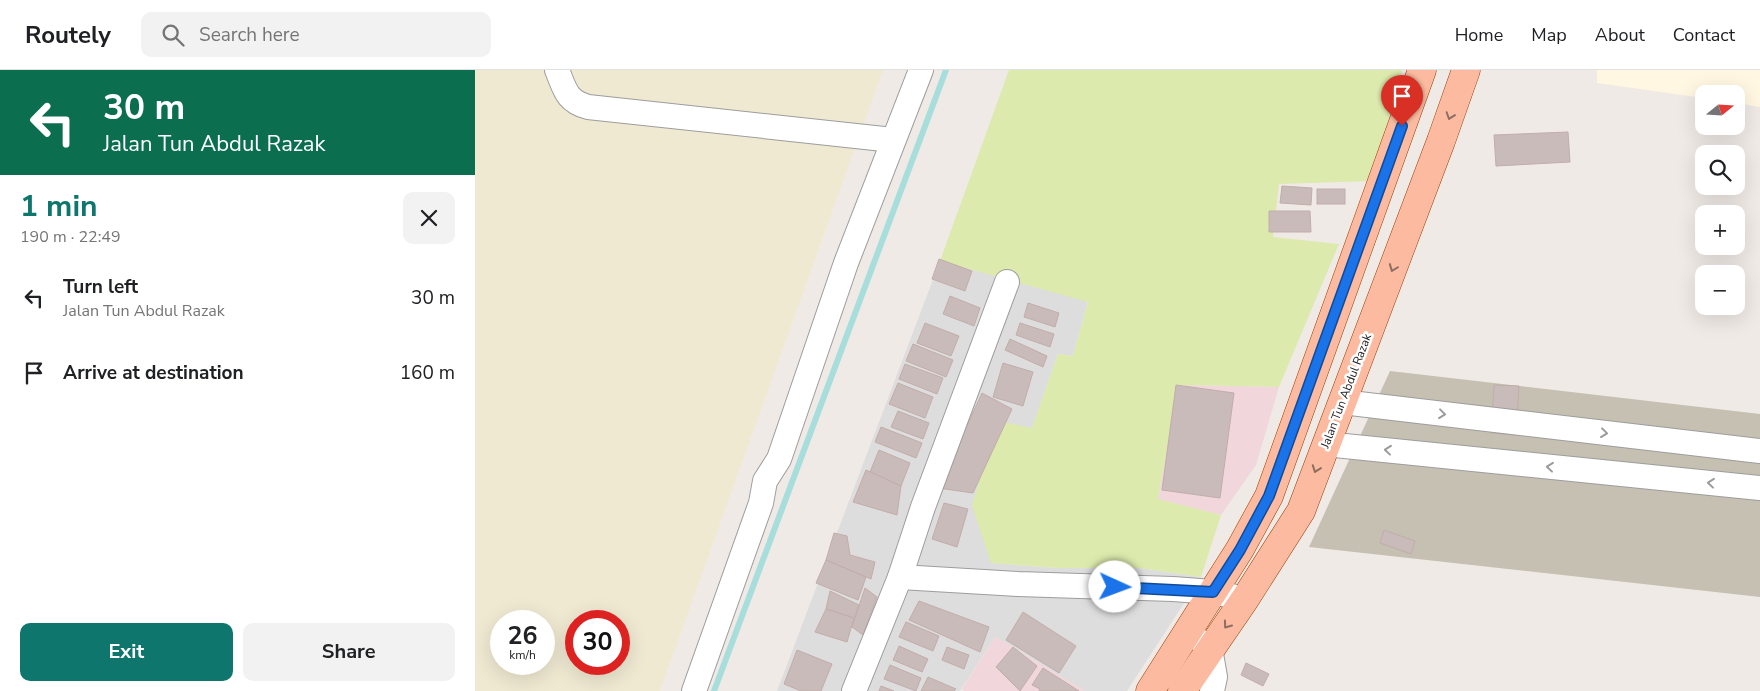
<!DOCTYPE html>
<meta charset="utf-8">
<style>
body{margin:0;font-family:"Nunito Sans",sans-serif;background:#f2f2f2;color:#202124;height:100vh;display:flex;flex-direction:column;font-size:19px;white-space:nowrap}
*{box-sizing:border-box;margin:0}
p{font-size:16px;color:#757577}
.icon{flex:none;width:28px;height:28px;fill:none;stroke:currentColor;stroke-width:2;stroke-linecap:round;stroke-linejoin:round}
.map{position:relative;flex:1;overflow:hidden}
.drawer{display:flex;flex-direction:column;background:#fff;width:475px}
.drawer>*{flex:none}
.guide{background:#0b6e4f;color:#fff;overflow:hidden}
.needle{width:32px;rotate:72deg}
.buttons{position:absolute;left:1220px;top:15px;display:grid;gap:10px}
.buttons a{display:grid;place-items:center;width:50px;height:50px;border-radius:10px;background:#fff;box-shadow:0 5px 20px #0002;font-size:25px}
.speed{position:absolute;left:15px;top:540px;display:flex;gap:10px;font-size:25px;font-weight:700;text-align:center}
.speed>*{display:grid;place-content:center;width:65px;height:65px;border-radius:50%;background:#fff;box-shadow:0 5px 20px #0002;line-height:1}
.speed small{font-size:12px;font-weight:400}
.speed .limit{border:8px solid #d22;background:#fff;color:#111}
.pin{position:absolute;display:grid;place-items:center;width:42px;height:42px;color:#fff;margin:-51px -21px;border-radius:50% 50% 50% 0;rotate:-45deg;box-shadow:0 0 5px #0007}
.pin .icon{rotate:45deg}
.me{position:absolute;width:55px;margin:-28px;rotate:92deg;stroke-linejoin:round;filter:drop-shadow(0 0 4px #0008)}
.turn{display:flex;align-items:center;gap:18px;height:105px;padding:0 20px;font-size:22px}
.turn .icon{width:65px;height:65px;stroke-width:2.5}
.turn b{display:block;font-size:35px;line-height:42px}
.round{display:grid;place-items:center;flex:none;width:52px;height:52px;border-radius:10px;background:#f2f2f2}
.summary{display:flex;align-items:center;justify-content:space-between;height:85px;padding:0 20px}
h1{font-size:30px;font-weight:700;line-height:38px;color:#0f766e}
.button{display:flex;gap:10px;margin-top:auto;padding:10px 20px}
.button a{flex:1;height:58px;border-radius:10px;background:#0f766e;color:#fff;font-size:20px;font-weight:700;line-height:58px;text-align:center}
.button a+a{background:#f2f2f2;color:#202124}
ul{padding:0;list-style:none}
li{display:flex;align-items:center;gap:15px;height:75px;padding:0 20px}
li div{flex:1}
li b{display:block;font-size:19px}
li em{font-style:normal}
header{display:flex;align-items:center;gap:30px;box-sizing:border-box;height:70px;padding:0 25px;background:#fff;border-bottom:1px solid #e0e0e0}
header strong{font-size:24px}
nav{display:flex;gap:28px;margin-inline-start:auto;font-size:18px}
.search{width:350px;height:45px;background:#f2f2f2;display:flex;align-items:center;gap:12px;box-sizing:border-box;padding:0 18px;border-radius:10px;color:#757577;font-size:19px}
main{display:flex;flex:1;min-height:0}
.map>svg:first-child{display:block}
.residential{fill:#dedddd}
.commercial{fill:#f1d6dc}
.education{fill:#fff7e1}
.construction{fill:#c5c0b2}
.farmland{fill:#efe9d2;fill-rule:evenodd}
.grass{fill:#dceaad}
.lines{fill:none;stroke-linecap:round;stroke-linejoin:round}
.stream{stroke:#a7dedb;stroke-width:6}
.building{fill:#c8bbba;stroke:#c2ada9}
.street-casing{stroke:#9d9d9d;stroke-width:26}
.primary-casing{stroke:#9b3d00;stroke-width:29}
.street{stroke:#fff;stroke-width:24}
.primary{stroke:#fcbba0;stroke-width:28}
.oneway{stroke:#8e6e60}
.oneway2{stroke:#9b9b9b}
.route-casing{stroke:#114b97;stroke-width:12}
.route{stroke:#1a73e8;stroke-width:9}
.labels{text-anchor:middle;stroke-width:5;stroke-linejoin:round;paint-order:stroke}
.street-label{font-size:12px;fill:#202020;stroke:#fff}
</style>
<header>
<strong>Routely</strong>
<div class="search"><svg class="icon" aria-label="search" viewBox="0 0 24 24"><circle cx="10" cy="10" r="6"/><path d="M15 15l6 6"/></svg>Search here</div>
<nav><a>Home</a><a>Map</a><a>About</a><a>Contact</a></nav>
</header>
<main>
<section class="drawer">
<div class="guide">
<div class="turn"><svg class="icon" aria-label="left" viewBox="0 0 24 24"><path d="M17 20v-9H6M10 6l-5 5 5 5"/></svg><div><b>30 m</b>Jalan Tun Abdul Razak</div></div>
</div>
<div class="summary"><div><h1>1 min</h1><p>190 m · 22:49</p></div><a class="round"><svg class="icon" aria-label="close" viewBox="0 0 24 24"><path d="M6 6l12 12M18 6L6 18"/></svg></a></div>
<ul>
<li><svg class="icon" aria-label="left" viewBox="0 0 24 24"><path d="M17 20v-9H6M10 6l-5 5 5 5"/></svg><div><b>Turn left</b><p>Jalan Tun Abdul Razak</p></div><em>30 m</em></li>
<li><svg class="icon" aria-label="arrive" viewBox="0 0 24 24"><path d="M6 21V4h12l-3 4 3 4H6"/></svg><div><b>Arrive at destination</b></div><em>160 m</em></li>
</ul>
<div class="button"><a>Exit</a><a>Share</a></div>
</section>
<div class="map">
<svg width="1285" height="621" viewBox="0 0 1285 621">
<rect width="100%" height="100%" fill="#f0eae6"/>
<path class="residential" d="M465 191 613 231 598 286 583 284 557 359 523 351 516 493 582 498H665L726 507 652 621H610L520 567 485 621H302Z"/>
<g class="commercial">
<path d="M703 315 804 317 781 395 746 445 683 429Z"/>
<path d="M520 567 610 621H489L487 619Z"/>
</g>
<path class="education" d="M1122 0H1285V37L1261 33V24H1229V28L1122 13Z"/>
<path class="construction" d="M915 301 1285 344V527L834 477Z"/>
<path class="farmland" d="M0 0H408L185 621H0ZM26 551H69V594H26ZM101 551H144V594H101Z"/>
<path class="grass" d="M534 0H927L897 111 804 114 798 167 864 174 804 317 703 315 683 429 746 445 726 507 665 498H582L516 493 497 435 523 351 557 358 583 284 598 286 613 232 465 191Z"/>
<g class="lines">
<path class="stream" d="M239 621 471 0"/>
</g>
<g class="building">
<path d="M1093 62 1095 92 1021 96 1019 65Z"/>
<path d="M807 116 837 118 836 135 805 133Z"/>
<rect x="842" y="119" width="28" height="15"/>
<path d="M794 141H835L836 162H794Z"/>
<path d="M464 189 497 201 490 221 457 209Z"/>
<path d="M475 226 505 238 499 256 468 244Z"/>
<path d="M553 233 584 243 580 257 549 247Z"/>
<path d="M450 253 484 266 476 286 442 273Z"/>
<path d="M545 253 579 264 575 277 541 265Z"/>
<path d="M535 269 572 286 568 297 530 280Z"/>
<path d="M438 274 478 290 471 307 431 291Z"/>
<path d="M528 293 558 302 548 336 518 327Z"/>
<path d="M430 294 468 308 462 324 424 309Z"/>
<path d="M423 313 458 327 450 348 414 334Z"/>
<path d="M701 315 759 323 745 428 687 420Z"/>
<path d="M1019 315 1044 316 1041 365 1016 363Z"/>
<path d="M507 323 537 339 498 423 463 418Z"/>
<path d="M423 341 454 353 448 369 416 357Z"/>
<path d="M406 357 447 373 441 388 400 372Z"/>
<path d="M404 380 435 393 426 416 395 402Z"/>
<path d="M391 400 426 416 422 445 378 432Z"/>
<path d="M469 433 493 439 482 477 457 469Z"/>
<path d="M909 460 940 471 936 484 905 473Z"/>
<path d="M359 463 372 466 375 485 400 492 396 509 351 490Z"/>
<path d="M351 490 391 507 383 530 341 513Z"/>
<path d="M390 518 402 527 388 565 377 557Z"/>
<path d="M355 521 384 535 379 548 351 539Z"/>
<path d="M444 531 514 557 505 582 434 550Z"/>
<path d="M351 539 379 548 372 572 340 562Z"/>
<path d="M548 542 601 576 584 603 531 570Z"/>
<path d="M431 552 464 566 458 581 424 567Z"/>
<path d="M424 576 453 589 447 602 418 590Z"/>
<path d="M472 577 494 585 489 599 467 590Z"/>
<path d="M538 577 562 596 545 621 521 597Z"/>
<path d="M322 580 357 594 346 621H326L309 614Z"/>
<path d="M771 593 794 604 788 616 766 605Z"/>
<path d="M415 595 446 608 441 621 409 609Z"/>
<path d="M568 598 604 621H564L565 619 557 615Z"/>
<path d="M453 607 481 619 479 621H446Z"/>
<path d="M406 616 419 621H404Z"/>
</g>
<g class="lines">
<g class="street-casing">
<g id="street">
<path d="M82 0C90 19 91 31 113 37L418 70"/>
<path d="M867 332 1285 381"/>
<path d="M850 374 1285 418"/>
<path d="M425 507 543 514 698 519 738 522 770 529"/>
<path d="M727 572 735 578 740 607 737 621"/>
<path d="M219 621 286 433 290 411 304 389 371 193 446 0"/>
<path d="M379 621 425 507 448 437 532 212"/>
</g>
</g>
<g class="primary-casing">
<g id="primary">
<path d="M675 621 765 479 794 426 947 0"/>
<path d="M707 621 770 529 826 441 966 71 991 0"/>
</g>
</g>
<use href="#street" class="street"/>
<use href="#primary" class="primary"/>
</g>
<defs><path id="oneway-chevron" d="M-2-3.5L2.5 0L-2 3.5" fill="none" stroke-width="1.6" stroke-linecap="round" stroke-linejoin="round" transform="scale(1.25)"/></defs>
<g class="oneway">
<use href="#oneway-chevron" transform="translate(975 46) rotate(109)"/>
<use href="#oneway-chevron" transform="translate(918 198) rotate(111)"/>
<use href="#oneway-chevron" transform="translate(841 399) rotate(110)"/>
<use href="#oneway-chevron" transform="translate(752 555) rotate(126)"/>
</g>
<g class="oneway2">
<use href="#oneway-chevron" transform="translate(967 344) rotate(7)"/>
<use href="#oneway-chevron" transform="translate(1129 363) rotate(7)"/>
<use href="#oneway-chevron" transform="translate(913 380) rotate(-174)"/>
<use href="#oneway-chevron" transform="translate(1075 397) rotate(-174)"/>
<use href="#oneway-chevron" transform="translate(1236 413) rotate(-174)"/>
</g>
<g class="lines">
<g class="route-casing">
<path id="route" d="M640 517 738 522 765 480 794 426 927 56"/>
</g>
<use href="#route" class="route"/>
</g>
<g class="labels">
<g class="street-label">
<text transform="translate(871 321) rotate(-69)" y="4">Jalan Tun Abdul Razak</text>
</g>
</g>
</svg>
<div class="buttons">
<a><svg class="needle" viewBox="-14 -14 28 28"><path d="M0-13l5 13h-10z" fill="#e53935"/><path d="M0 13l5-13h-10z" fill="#757577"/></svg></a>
<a><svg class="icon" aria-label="search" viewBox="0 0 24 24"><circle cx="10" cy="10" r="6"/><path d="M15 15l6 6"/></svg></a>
<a>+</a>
<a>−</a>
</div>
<div class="speed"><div>26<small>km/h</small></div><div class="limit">30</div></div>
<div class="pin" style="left:927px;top:56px;background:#d93025"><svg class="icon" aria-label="arrive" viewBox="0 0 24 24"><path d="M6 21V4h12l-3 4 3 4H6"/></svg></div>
<svg class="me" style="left:640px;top:517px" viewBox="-20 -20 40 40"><circle r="19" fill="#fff"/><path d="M0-13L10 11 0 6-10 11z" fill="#1a73e8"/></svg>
</div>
</main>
